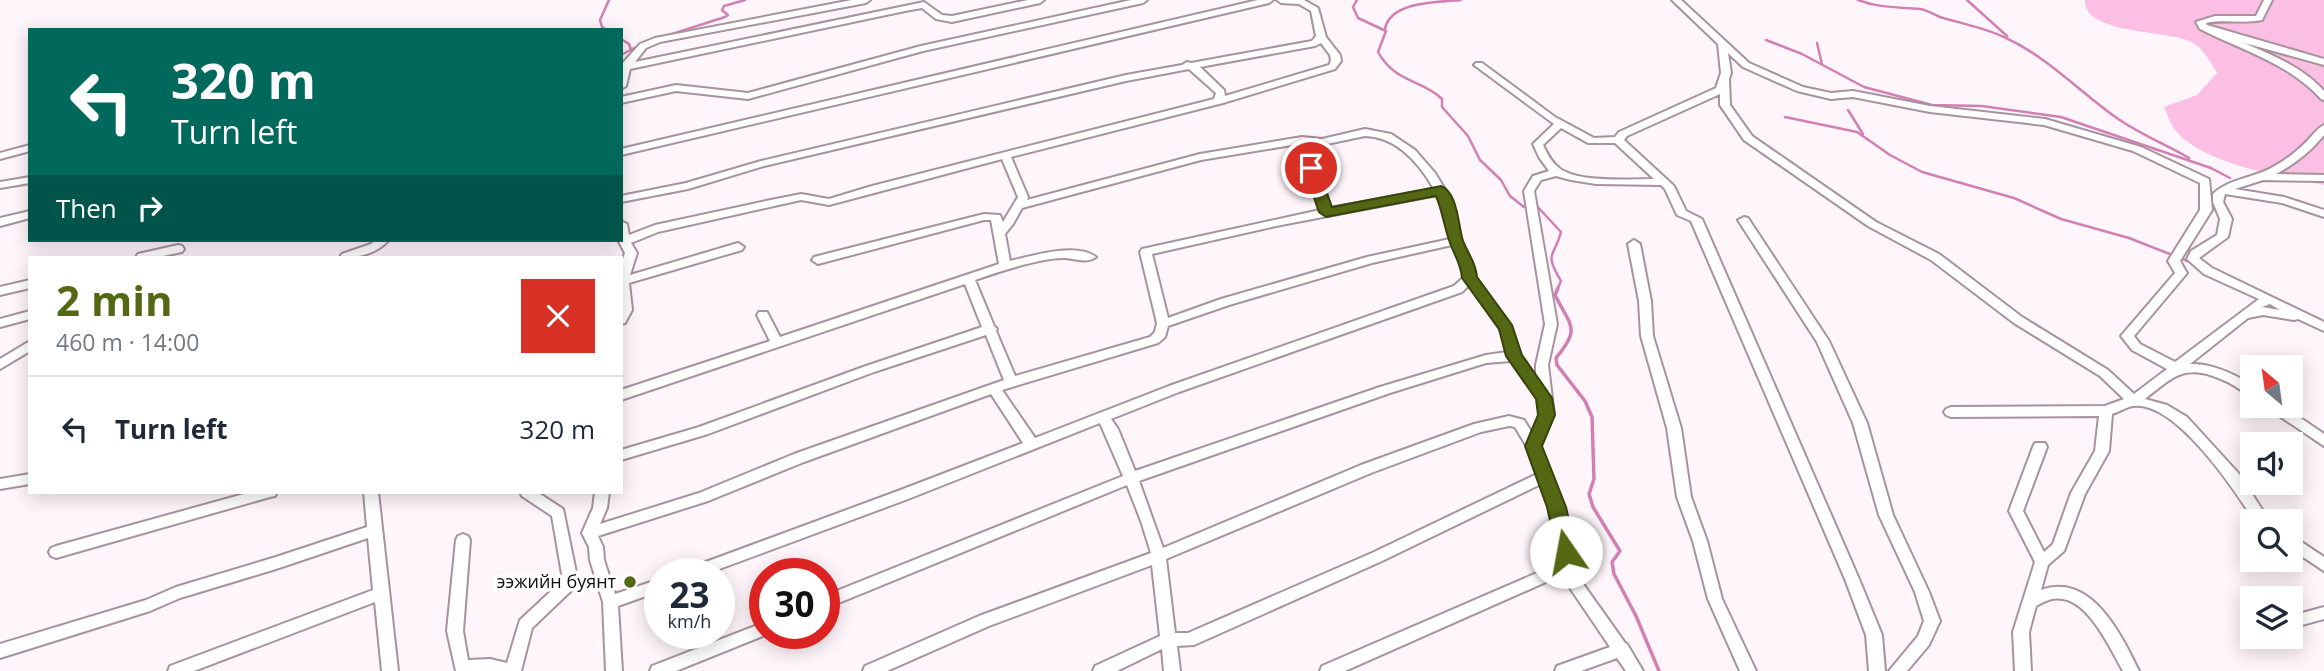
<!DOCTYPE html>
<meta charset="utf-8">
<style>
body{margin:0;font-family:"Open Sans",sans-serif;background:#f2f2f3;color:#1f2937;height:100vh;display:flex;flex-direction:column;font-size:26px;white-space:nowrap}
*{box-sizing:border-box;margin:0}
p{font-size:23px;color:#747a83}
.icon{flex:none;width:38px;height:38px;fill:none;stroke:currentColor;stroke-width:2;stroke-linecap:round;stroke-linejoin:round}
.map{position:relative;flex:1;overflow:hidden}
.side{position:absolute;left:28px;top:256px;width:595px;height:238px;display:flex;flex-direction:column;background:#fff;border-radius:0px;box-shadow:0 4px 18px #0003}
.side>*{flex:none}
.top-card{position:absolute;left:28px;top:28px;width:595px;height:214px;border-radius:0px;box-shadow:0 4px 18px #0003;background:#00695c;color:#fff;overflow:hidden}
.needle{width:46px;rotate:331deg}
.buttons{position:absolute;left:2240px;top:355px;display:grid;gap:14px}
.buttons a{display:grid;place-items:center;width:63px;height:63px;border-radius:0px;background:#fff;box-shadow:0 4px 18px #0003;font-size:35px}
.speed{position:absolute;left:644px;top:558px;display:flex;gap:14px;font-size:35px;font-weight:700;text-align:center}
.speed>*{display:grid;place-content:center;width:91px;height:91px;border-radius:50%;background:#fff;box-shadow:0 4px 18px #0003;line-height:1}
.speed small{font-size:18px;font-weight:400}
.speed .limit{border:10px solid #d22;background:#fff;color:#111}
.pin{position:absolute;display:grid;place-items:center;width:60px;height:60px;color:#fff;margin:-30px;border:4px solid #fff;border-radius:50%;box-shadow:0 2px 7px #0007}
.me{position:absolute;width:77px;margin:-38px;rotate:348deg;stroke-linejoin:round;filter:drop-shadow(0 0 5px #0008)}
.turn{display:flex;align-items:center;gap:24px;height:147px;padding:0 28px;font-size:32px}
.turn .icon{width:91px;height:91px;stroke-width:2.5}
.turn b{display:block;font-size:49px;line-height:60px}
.then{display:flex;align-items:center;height:66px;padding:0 28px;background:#0003;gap:14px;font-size:26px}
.round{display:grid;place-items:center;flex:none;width:74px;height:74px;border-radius:0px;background:#f2f2f3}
.head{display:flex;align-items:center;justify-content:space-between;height:119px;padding:0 28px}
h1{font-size:42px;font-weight:700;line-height:52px;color:#546712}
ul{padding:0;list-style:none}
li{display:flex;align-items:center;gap:21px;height:105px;padding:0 28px;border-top:2px solid #e0e1e3}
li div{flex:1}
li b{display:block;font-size:26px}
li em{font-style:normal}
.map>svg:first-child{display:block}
.green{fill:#fabfe2}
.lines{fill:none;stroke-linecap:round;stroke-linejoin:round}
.stream-far1{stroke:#d280b3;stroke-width:2.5}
.stream{stroke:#d280b3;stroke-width:3.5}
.minor-casing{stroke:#a7939e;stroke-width:4}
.minor{fill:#fff;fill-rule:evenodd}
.route{fill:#546712;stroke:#37430c;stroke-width:2}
.poi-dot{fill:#546712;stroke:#fff;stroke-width:2.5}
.labels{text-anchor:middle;stroke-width:7;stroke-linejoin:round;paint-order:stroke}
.poi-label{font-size:18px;fill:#130c10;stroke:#fff;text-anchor:end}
</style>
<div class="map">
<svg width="2324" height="671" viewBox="0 0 2324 671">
<rect width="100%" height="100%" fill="#fff6fb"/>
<path class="green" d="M2085 0H2324V185C2282 176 2198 164 2173 127 2169 121 2167 113 2164 107L2197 95 2217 73C2209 60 2203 47 2189 41 2166 30 2083 34 2085 0Z"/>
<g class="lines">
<g class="stream-far1">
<path d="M1357 0 1353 7 1358 18 1386 31 1378 52C1396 84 1422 79 1442 99V107L1468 136 1480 160 1501 180 1510 196 1524 207 1536 205 1561 232C1555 257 1543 251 1561 281L1557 290"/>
<path d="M1858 0C1879 8 1898 7 1920 9 1927 10 1933 14 1940 17 1962 24 1984 27 2006 38 2047 57 2078 90 2114 116 2137 133 2165 144 2189 158"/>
<path d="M1967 0 2007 36"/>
<path d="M1385 29C1390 1 1439 2 1461 0"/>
<path d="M607 30 602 27 600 20 609 0"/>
<path d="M621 39 629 44 631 50"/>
<path d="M1766 40 1802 54 1864 87 1932 105 1982 106 2061 117 2211 168"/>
<path d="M647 42 725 17 728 15 722 10 724 6 745 0"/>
<path d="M1817 43 1822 64"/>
<path d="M621 55 640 45"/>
<path d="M1848 110 1863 134"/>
<path d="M1785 117 1857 132 1890 155 1922 172 2014 198 2061 219 2129 238 2195 264"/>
<path d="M2209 167 2230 178"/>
</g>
<path class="stream" d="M1558 288 1555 295C1571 327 1581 328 1556 358L1557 365 1585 401 1592 417 1594 479 1589 494 1593 507 1620 551 1612 562 1614 574 1636 616 1659 671"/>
<g class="minor-casing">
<g id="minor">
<path d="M852 0H870L866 3 660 42 646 48 635 62 924 2 942 15 952 16 1028 0H1044L1040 3 952 22 936 19 922 8 905 11 630 69 626 86 621 89V65L640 44 655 38Z"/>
<path d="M1131 0H1147L1143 3 923 51 748 99 676 91 621 103V97L676 85 748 93 921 46Z"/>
<path d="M1258 0H1273L1269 3 621 155V149Z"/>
<path d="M1277 0H1304L1318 8 1326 37 1340 55 1341 61 1335 69 1223 103 1011 157 1028 197 1027 200 1200 154 1302 137 1322 139 1365 129 1391 134 1415 150 1435 173 1446 191 1456 212 1461 239 1473 264 1476 278 1510 325 1520 355 1536 378V365L1545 324 1524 191 1533 176 1549 171 1539 157 1533 144 1554 124 1474 65 1476 63H1482L1555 117 1594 138 1615 137 1619 132 1716 88 1721 73 1718 44 1672 0H1681L1749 63 1803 87 1831 93 1853 91 1930 106 2045 119 2141 147 2209 179 2212 210 2180 261 2187 273 2134 336 2140 344 2175 362 2259 299 2204 274 2187 259 2191 251 2217 235 2220 219 2213 202V194C2228 179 2254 178 2273 167 2284 161 2295 153 2304 144 2311 138 2316 129 2324 125V135C2311 151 2295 164 2276 174L2324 175V181L2263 180 2235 189 2284 197 2324 210V217L2282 203 2225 194 2223 202 2232 219 2228 237 2199 258 2212 268 2324 322V331L2298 319 2294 320 2263 315 2248 318 2190 364C2212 363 2234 374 2252 385V396C2242 392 2234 384 2223 380 2185 363 2174 376 2145 399L2167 405 2187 417 2240 475 2270 522H2255C2235 490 2175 400 2133 406 2126 407 2119 412 2112 414L2109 451 2085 494 2064 551 2048 565 2041 590C2091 572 2121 634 2139 671H2123C2111 650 2090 603 2063 599 2053 597 2045 601 2036 606L2029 632 2031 671H2015L2013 632 2035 562 2009 511 2033 447 2035 443H2045L2047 447 2023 511 2044 552 2053 544 2071 493 2095 451 2099 416 1951 417 1946 415 1944 412 1946 409 1951 407 2105 406 2124 399 2100 376 2014 323 1931 260 1868 226 1744 140 1720 105V94L1627 136 1624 140 1674 186 1686 211 1702 219 1859 579 1882 635 1885 671H1869L1866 635 1845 579 1691 221 1677 215 1665 189 1661 185 1596 184 1571 180 1556 176 1541 180 1534 191 1557 324 1548 365 1554 415 1540 446 1564 507 1575 566 1581 581 1625 643 1627 644 1643 671H1626L1617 658 1581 671H1555L1557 666 1610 647 1570 588 1564 574 1345 671H1320L1322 666 1560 563 1550 507 1541 484 1382 561 1194 645 1177 646 1180 671H1164L1162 649 1117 671H1093L1095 666 1160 636 1152 565 989 626 887 671H863L865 666 979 616 1151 553 1141 521 1127 485 824 609V596L1123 476 1100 423 908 499 706 574H682L684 570 898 491 1023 443 991 394 804 462 708 501 598 536 603 547 604 560 615 594 660 579V591L618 606 622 671H606L603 602 590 560 589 547 582 533 593 508 595 492H609L607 508 600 524 699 493 794 454 1004 380 986 335 874 372 708 434 621 460V450L699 427 866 366 982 327 965 284 621 400V390L770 341 757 315 759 312H767L780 337 999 264 991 220H984L818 264 812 260 814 257 984 214 1000 215 1003 222 1018 197 1002 159 829 205 801 200 658 232 631 243 637 253 630 275 738 243 744 247 742 250 629 283 632 310 625 323 621 324V265L625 253 618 240H621V221L627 224 629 235 655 225 766 201 801 194 829 199 872 186 1214 99 1216 93 1189 69 1126 81 764 166 688 189 621 202V196L686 183 761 161 1126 75 1182 65 1187 62 1191 63 1312 41 1316 36 1311 11 1299 4 1281 3ZM1321 43 1330 55 1331 61 1329 65 1225 96 1224 90 1200 67 1315 46ZM1728 53 1743 67 1797 91 1831 99 1853 97 1930 112 2044 125 2133 151 2200 183V210L2168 261 2175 273 2121 336 2132 350 2167 369 2134 394 2108 370 2022 317 1939 254 1876 222 1752 136 1730 105 1729 79 1731 73ZM1561 128 1588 143H1615L1654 179C1630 179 1578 183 1559 168 1551 162 1547 153 1543 145ZM1365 136C1397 137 1419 163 1434 189L1330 208 1308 144 1322 145ZM1298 144 1320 210 1142 249 1140 252 1157 323 1155 332 1150 337 1015 376 996 331 997 329 994 326 975 280C998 272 1040 258 1063 258 1074 258 1087 264 1096 257 1076 242 1032 256 1010 261L1005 234 1013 224 1022 208 1201 160ZM1437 195 1444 212 1450 239 1367 257 1221 299 1168 318 1152 254 1276 226ZM1452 245 1461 264 1464 277 1454 286 1169 386 1035 438 1002 390 1158 343 1165 337 1168 326 1229 305 1372 263ZM1469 285 1500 329 1507 352 1486 355 1380 387 1135 471 1118 429 1111 419 1179 392 1462 292ZM2270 304 2280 310 2262 307ZM1511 361 1538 399 1540 415 1532 433 1524 420 1509 416 1474 424 1361 465 1163 548 1139 481 1390 393 1486 363ZM1509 426 1515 427 1527 447 1537 474 1372 553 1188 633H1175L1166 559 1371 473 1481 432Z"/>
<path d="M2264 0H2272L2262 20C2244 24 2224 19 2206 23L2207 25 2324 59V65L2244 43C2272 55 2303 67 2324 91V100L2321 99C2289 63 2241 50 2200 29L2196 22 2215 16H2256Z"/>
<path d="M30 145V151L0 159V153Z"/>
<path d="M30 177V183L0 188V182Z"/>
<path d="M30 211V218L0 226V218Z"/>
<path d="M1744 217 1748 218 1829 341 1867 423 1893 515 1929 592 1940 621 1929 645 1907 671H1889L1918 636 1924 621 1915 592 1879 515 1853 423 1817 342 1738 220Z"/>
<path d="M376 240H389C376 254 358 258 340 257L342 254 371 244Z"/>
<path d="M1634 240 1640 244 1651 301 1653 336 1681 428 1691 497 1707 541 1722 599 1756 671H1740L1708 599 1693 541 1677 497 1667 428 1641 336 1639 301 1628 244Z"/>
<path d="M178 245 182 246 184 249 182 252 158 257H136L138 254Z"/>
<path d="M30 280V288L0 295V287Z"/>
<path d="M30 311V319L0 327V319Z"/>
<path d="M30 341V351L0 369V359Z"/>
<path d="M2268 406H2283L2324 434V446L2269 409Z"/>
<path d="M30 474V484L0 489V479Z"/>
<path d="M251 492H277L275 496 270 497 56 558 51 556 49 552 51 548 56 546Z"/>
<path d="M364 492H378L398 671H382L375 602 194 671H168L170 666 373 590 368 538 276 569 180 598 150 611 0 658V644L146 600 176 587 276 557 367 527Z"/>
<path d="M520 492H537L563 509 578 582 576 586 532 628 521 671H456L447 631 456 540 458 536 463 534 468 536 470 540 463 631 468 660 490 659 507 663 520 620 563 580 552 516 522 496Z"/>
<path d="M2291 535 2324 557V571L2291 549Z"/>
<path d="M2324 607V619L2291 628V616Z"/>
<path d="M765 622V634H768L676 671H650L652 666Z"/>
</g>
</g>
<use href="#minor" class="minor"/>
</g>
<path class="route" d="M1311 164 1318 168 1332 207 1441 186C1458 192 1458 226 1463 241 1468 254 1476 263 1477 277L1512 325 1522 355 1552 398 1555 415 1542 446 1566 507 1576 552 1573 557 1566 559 1560 557 1557 552 1547 507 1525 446 1538 415 1536 399 1506 356 1499 329 1462 278C1461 263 1453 253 1449 240 1444 225 1442 210 1436 196L1326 217 1319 212 1304 168Z"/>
<circle class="poi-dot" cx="630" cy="582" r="7"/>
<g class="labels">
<g class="poi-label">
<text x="616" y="588">ээжийн буянт</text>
</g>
</g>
</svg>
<div class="buttons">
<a><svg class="needle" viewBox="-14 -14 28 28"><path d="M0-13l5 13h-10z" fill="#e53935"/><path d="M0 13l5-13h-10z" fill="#747a83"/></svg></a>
<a><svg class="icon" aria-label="sound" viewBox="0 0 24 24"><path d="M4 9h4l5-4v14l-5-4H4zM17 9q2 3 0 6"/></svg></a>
<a><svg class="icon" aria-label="search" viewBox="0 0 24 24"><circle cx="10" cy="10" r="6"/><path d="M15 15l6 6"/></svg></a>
<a><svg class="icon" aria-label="layers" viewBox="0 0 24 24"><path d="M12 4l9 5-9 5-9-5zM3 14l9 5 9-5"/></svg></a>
</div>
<div class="speed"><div>23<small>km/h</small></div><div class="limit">30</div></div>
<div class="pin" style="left:1311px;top:168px;background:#d93025"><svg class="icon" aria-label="arrive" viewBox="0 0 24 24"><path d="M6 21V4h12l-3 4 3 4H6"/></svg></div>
<svg class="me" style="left:1566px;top:552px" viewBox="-20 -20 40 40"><circle r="19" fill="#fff"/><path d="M0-13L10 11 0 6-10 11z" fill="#546712"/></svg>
<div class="top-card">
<div class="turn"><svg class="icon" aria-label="left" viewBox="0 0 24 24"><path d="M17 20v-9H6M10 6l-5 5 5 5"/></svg><div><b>320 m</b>Turn left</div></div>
<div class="then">Then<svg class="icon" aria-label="right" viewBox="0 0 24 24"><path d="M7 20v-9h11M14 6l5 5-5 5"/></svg></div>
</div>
<section class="side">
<div class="head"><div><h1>2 min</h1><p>460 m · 14:00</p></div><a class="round" style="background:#d93025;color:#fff"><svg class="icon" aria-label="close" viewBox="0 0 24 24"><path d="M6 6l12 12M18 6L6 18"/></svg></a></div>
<ul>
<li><svg class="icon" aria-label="left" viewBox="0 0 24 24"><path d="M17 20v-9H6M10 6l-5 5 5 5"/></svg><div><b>Turn left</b></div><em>320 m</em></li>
</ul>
</section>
</div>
